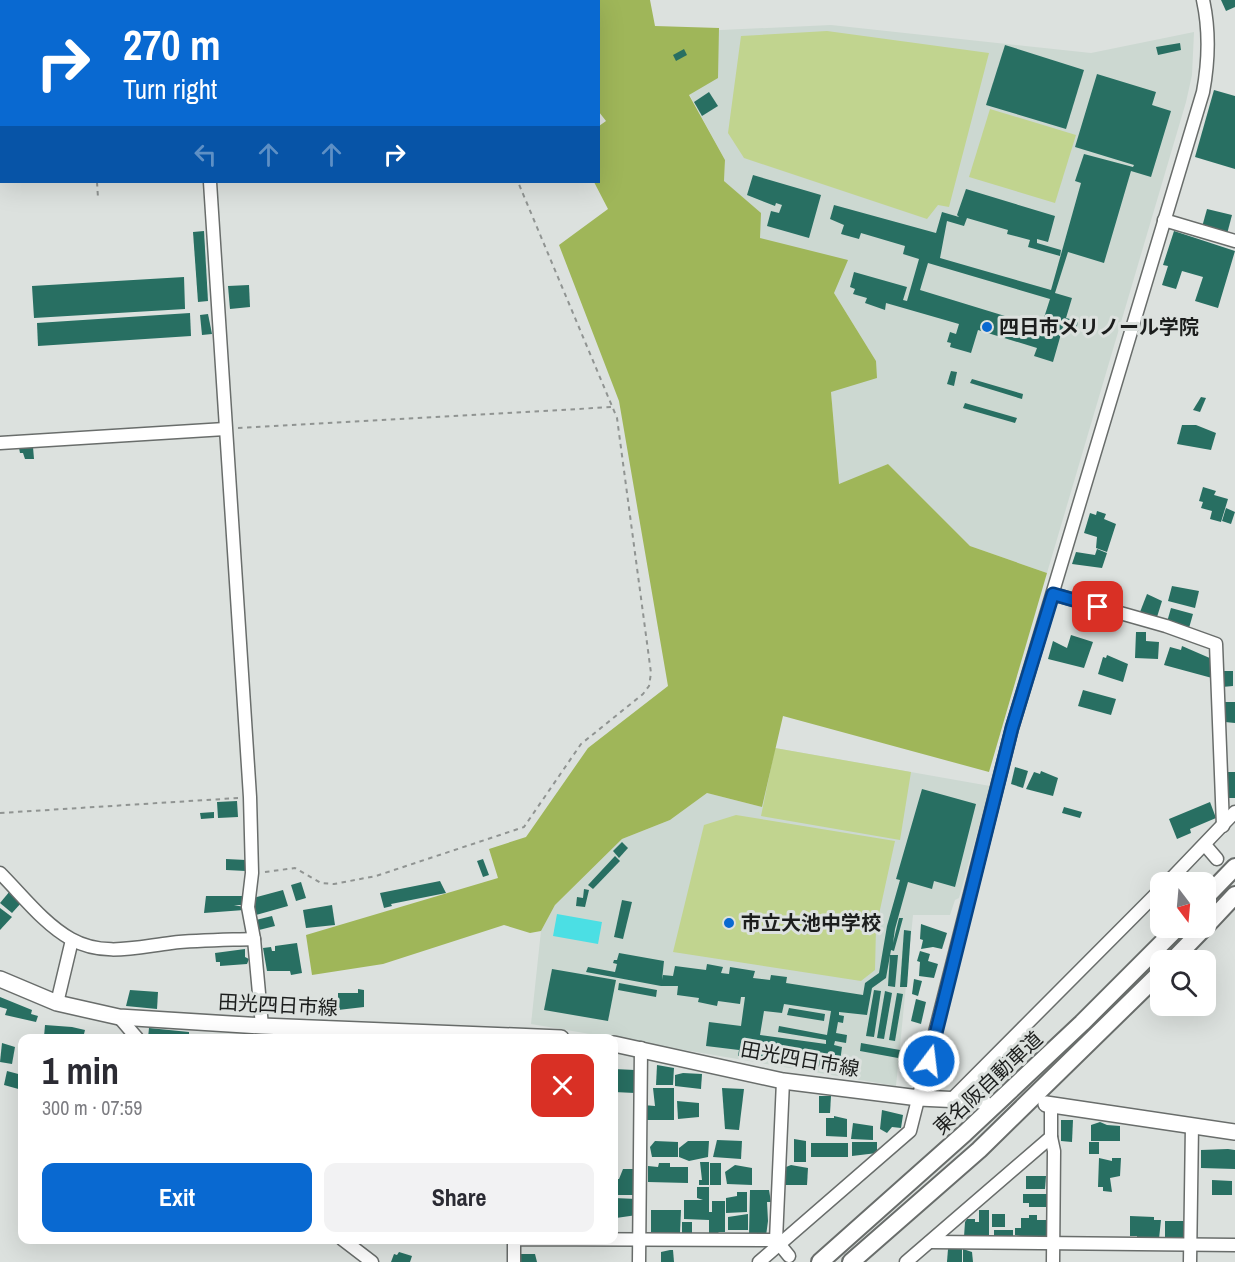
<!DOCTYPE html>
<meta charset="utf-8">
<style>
body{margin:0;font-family:"Archivo Narrow","Noto Sans JP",sans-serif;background:#f2f2f3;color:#2b2b33;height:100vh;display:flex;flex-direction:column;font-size:22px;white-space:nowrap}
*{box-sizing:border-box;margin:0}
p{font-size:20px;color:#7c7c81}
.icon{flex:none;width:33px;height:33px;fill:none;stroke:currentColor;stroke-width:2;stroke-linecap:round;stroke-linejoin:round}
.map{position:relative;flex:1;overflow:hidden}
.details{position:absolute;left:18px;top:1034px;width:600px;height:210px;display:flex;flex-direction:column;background:#fff;border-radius:12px;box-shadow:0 6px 24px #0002}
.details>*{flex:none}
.banner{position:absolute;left:0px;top:0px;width:600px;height:183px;box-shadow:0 6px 24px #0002;background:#0969d1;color:#fff;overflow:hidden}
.needle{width:39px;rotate:164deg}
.buttons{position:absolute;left:1150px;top:872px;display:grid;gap:12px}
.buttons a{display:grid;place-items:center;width:66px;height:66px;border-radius:12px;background:#fff;box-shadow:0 6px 24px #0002;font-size:30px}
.pin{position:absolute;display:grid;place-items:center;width:51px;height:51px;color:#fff;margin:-26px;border-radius:12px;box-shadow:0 3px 9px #0006}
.me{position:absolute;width:66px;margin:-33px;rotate:15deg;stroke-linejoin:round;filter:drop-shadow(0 0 4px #0008)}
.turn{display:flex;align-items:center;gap:21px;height:126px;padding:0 24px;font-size:27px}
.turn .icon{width:78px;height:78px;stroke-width:2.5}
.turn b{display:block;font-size:42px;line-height:51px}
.lanes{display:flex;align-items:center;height:57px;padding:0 24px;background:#0003;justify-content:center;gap:30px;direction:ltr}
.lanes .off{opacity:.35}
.round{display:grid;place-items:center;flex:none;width:63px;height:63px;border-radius:12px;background:#f2f2f3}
.summary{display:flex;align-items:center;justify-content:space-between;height:102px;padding:0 24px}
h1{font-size:36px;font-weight:700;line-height:45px}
.action{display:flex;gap:12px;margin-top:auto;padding:12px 24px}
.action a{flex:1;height:69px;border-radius:12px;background:#0969d1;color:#fff;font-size:24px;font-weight:700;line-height:69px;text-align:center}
.action a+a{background:#f2f2f3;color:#2b2b33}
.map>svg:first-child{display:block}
.built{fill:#ccd8d1}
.green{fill:#c1d48f}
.forest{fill:#9fb659}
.water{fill:#4bdfe4}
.building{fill:#286f62;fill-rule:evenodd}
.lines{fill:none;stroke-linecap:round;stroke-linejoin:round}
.minor-casing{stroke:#696d6b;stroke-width:15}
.major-casing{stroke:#696d6b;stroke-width:18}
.highway-casing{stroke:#696d6b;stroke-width:20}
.path{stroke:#909492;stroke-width:2;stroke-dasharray:4.5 4.5;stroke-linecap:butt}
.minor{stroke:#fff;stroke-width:12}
.major{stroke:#fff;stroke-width:15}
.highway{stroke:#fff;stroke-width:16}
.route-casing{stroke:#064488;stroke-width:15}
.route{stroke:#0969d1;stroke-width:10}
.poi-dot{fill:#0969d1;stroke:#dce1de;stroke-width:2}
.labels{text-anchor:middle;stroke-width:6;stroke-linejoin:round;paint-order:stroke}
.poi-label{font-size:20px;font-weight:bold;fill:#1c1e1d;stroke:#dce1de;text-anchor:start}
.street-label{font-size:20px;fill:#1c1e1d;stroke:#dce1de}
</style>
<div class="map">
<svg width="1235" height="1262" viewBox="0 0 1235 1262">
<rect width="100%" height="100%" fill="#dce1de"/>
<g class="built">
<path d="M831 25 1091 53 1194 32 1192 75 1186 102 1047 573 970 546 888 464 839 485 831 392 876 361 834 293 760 238V213L724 181 725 160 656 33Z"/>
<path d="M775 748 990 786 959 898 955 900 950 915H913L896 1086 531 1024 541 931 555 905 622 839 670 820 707 793 762 807Z"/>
</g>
<g class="green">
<path d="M827 31 989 53 949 207 938 205 927 219 744 158 728 133 741 36Z"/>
<path d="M990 109 1076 135 1055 203 969 177Z"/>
<path d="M775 748 911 772 900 840 761 816Z"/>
<path d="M736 815 895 841 876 928 875 970 861 981 673 952 704 825Z"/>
</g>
<path class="forest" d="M554 0H650L655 26 719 28 718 78 689 95 725 160 724 181 761 213 760 238 848 260 834 293 876 361 877 378 831 392 839 484 888 464 970 546 1047 573 989 772 783 716 762 807 707 793 670 820 622 839 555 905 541 931 530 933 504 925 383 964 312 975 306 935 498 878 489 849 526 837 588 748 668 686 619 401 559 245 608 209 594 182H598L599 126 606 121 599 112 598 2Z"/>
<path class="water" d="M557 914 602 922 598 944 553 936Z"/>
<g class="building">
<path d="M1221 0H1235V7L1226 11Z"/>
<path d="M1180 43 1181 50 1158 55 1156 47Z"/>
<path d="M1005 45 1084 70 1066 129 986 105Z"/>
<path d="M684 49 687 55 676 61 673 55Z"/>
<path d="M1097 74 1156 92 1152 105 1171 111 1151 177 1131 171 1104 263 1068 252 1055 293 1072 298 1066 318 1078 321 1076 331 1063 327 1053 362 1034 356 1037 348 978 330 971 353 950 347 951 343 947 342 950 332 956 334 959 324 886 303 885 310 865 303 867 298 853 294 855 289 850 287 854 272 907 287 903 300 907 301 919 259 903 254 905 246 861 233 859 239 841 234 844 225 830 219 834 205 936 233 942 212 959 217 957 215 966 189 1055 216 1048 242 1037 239V243L1061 250 1060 256 1028 247 1030 240 1007 234 1008 230 967 218 964 226 947 221 940 258 1051 290 1081 183 1075 181 1084 154 1133 167 1134 165 1075 147ZM928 263 1050 299 1041 327 920 290Z"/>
<path d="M1214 90 1235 96V169L1195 157Z"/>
<path d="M709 92 718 106 702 116 694 102Z"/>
<path d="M753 175 821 195 809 238 767 226 771 211 779 213 782 205 776 203 775 206 747 195Z"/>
<path d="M1207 209 1232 215 1227 234 1202 227Z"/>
<path d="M204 231 208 301 198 302 193 232Z"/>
<path d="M1174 231 1235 251 1218 308 1195 301 1203 277 1182 271 1176 289 1162 285 1168 266 1163 265Z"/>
<path d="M184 277 185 309 34 318 32 286Z"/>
<path d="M249 285 250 307 230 309 228 286Z"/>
<path d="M190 313 191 336 38 346 37 323Z"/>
<path d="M208 314 212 334 202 335 200 315Z"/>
<path d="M951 371 957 372 954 386 947 384Z"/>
<path d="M972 379 1023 394 1022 399 970 383Z"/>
<path d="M1201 397 1206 398 1200 412 1193 410Z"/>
<path d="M965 403 1017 418 1015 423 963 408Z"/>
<path d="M1182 425H1196L1216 433 1211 450 1177 444Z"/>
<path d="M33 447 34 459H25L23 453H20L19 448Z"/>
<path d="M1203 487 1216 491 1214 495 1228 499 1221 522 1210 519 1212 511 1201 508 1203 502 1199 501Z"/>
<path d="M1226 508 1235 512 1231 524 1222 521Z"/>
<path d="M1097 511 1106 514 1104 519 1116 524 1107 552 1096 548 1097 537 1084 533 1090 513 1096 515Z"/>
<path d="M1097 549 1107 553 1102 568 1072 564 1076 552 1095 555Z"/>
<path d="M1172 586 1199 591 1195 608 1168 601Z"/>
<path d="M1147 594 1162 601 1157 617 1140 612Z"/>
<path d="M1171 608 1193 614 1189 628 1167 622Z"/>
<path d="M1136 632H1146V641L1159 642 1158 659 1135 658Z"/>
<path d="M1071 635 1093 642 1084 668 1048 659 1053 641 1067 648Z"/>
<path d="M1182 646 1212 659V678L1164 665 1170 647 1181 650Z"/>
<path d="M1107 655 1128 664 1123 682 1098 674 1103 657 1106 658Z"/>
<path d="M1222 671H1233V686L1222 687Z"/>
<path d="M1083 690 1116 699 1111 715 1078 706Z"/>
<path d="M1224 702H1235V723L1225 722Z"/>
<path d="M1015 767 1028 771 1023 788 1011 784Z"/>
<path d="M1041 771 1058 778 1053 796 1026 789 1034 772 1040 774Z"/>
<path d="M1226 772H1235V798H1225Z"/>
<path d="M922 789 976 804 955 887 934 881 932 889 908 882 895 929 893 943 899 918H903L894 951 891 950 886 978 872 988 867 1015 839 1012V1015L844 1016 843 1023 838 1022 836 1033 847 1035 846 1043 835 1041 834 1045 842 1047 839 1069 738 1056 739 1050 706 1046 709 1022 741 1026 745 997H741L740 1004 718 1001 717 1006 698 1002 699 998 677 995 678 986H661L586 972 588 967 615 972 617 964 613 963 614 960H617L619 953 664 961 662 980 663 975 673 976 675 966 706 970 707 964 723 967 721 973 729 974 730 967 755 971 753 978 770 980 771 975 787 977 786 983 863 995 865 983 879 973 887 926 900 880 896 879ZM784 1004 831 1011 827 1035 779 1026 778 1032 826 1040V1044L760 1035 764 1011 782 1013Z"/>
<path d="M237 801 238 817 218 818 217 802Z"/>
<path d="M1210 802 1216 818 1190 829 1191 833 1177 839 1169 819Z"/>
<path d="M1064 807 1082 812 1080 818 1062 813Z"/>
<path d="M214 812V818L201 819 200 813Z"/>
<path d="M622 842 628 848 619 858 613 851Z"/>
<path d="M615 856 620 861 593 889 588 885Z"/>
<path d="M226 859 246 860V871L226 870Z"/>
<path d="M483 859 489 875 483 877 477 861Z"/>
<path d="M440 881 446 893 391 904 392 906 384 908 380 893Z"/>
<path d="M301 882 306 898 296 901 291 885Z"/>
<path d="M584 889 589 890 585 907 576 906 577 897 583 898Z"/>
<path d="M283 890 288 906 256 915 253 898Z"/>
<path d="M10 891 22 902 12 913 0 903Z"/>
<path d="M206 896H244V905H234L244 907V910L204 913Z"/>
<path d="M622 900 632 902 623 939 614 937Z"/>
<path d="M332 905 335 925 306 928 303 910Z"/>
<path d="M0 908 12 917 0 930Z"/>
<path d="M272 916 275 926 259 930 256 920Z"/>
<path d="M921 924 947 933 942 949 933 947 921 949 923 940 920 939Z"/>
<path d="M904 930 911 931 907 987H900Z"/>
<path d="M297 943 302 973 291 975 290 971H267L263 948 271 947 272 951H275V946Z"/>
<path d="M245 949V957L249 959 247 964 220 966V962H216L215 953Z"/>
<path d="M920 951 930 954 928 961 938 964 934 978 919 976 920 962 917 961Z"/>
<path d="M890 955H898L895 987 888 986Z"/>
<path d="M552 969 616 980 608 1021 544 1010Z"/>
<path d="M914 979 922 981 918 996 912 994Z"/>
<path d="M619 983 657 990 656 997 618 990Z"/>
<path d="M358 989 364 990V1007L338 1010V993H358Z"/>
<path d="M130 990 158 992 157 1009 126 1006Z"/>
<path d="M874 990 881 991 874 1037 866 1036Z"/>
<path d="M885 991 892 993 884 1039 877 1038Z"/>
<path d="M897 993 903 994 895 1041 889 1040Z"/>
<path d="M0 997 32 1010 31 1014 38 1016 36 1022 5 1015 7 1009 0 1007Z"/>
<path d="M916 999 926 1002 921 1024 911 1021Z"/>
<path d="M789 1008 825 1014 824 1021 787 1015Z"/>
<path d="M45 1025 72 1027 85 1030 83 1038H52L44 1037Z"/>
<path d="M149 1028 189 1032V1038H148Z"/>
<path d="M2 1043 15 1047 12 1064 0 1062Z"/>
<path d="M861 1043 900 1050 898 1058 860 1051Z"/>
<path d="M657 1065 674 1068 673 1085H656Z"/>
<path d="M614 1069 635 1070V1093L614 1092Z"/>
<path d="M7 1071 22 1075V1090L4 1085Z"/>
<path d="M683 1073 702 1074 701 1089 675 1086V1075Z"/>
<path d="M653 1088H674V1120H643V1105L655 1106Z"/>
<path d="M722 1088 744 1089 739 1130 725 1129Z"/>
<path d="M819 1096H831L830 1113H819Z"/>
<path d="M677 1101 699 1103V1117L678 1119Z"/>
<path d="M882 1110 903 1115 901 1128 892 1127 887 1133 880 1129Z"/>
<path d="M834 1116 847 1119V1137L826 1136V1118H834Z"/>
<path d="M1061 1120H1073L1072 1142 1061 1141Z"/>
<path d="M1100 1122 1107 1125 1120 1126V1141H1091V1125Z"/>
<path d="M853 1123 873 1126V1140L851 1139Z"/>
<path d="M794 1139 806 1141V1162H794Z"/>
<path d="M717 1140 742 1141 741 1159 713 1157Z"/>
<path d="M655 1141 678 1142V1157H652L650 1147Z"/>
<path d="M688 1141H709L708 1157 689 1161 679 1157V1148Z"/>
<path d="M852 1142H877V1153L852 1156Z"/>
<rect x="1089" y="1142" width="10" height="12"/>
<rect x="811" y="1143" width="37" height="14"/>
<path d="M1228 1149 1235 1150V1169L1201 1168V1150Z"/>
<path d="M1099 1158 1112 1161V1158H1121L1120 1176 1110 1178 1112 1192 1103 1191V1187H1098Z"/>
<path d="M700 1162H709V1185H699V1180H702Z"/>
<path d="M659 1163H670V1167H688V1183L648 1182V1166L658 1167Z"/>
<rect x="710" y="1163" width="11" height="22"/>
<path d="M735 1165 752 1168V1185L727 1184 725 1172Z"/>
<path d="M791 1165 808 1168 807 1185H785L786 1167Z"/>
<path d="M623 1169H636L635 1195H615L618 1183H614V1179H619Z"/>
<path d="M1026 1176H1046L1045 1189H1026Z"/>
<path d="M1212 1180 1232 1181V1195H1212Z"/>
<path d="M697 1187H709V1212H712V1201H725V1232H718L722 1236 709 1235V1220L684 1219V1200H703L697 1198Z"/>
<path d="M750 1190H769L771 1202H767L768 1221 766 1236H749Z"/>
<path d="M737 1192H747V1212L726 1213V1198L737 1196Z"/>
<path d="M1023 1194H1048V1207H1029V1203H1023Z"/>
<path d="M614 1198 637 1199V1215L616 1218 618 1219V1236H614Z"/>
<path d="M651 1210H681L680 1233 651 1232Z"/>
<path d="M979 1210H989V1238L964 1237 965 1222 967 1219H975V1222H979Z"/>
<path d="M748 1214V1230H728V1217Z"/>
<rect x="992" y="1214" width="13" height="13"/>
<path d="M1029 1215H1037V1220H1049V1239L1027 1240V1237L1015 1235V1228H1021V1218H1029Z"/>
<path d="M1130 1216 1154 1217V1220H1161L1159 1239 1137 1240V1236H1130Z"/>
<path d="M1165 1221H1186V1239L1171 1240V1238H1165Z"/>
<rect x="682" y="1222" width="10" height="12"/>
<rect x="994" y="1230" width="19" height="7"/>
<path d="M948 1249H962V1262H947Z"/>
<path d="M963 1249 972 1252 973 1262H963Z"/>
<path d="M670 1250H673L674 1262H661V1252Z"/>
<path d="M399 1252 412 1256 410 1262H391L394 1254 397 1255Z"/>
<path d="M521 1254H535L537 1262H521Z"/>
</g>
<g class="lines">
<g class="minor-casing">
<g id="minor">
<path d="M199 0V2"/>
<path d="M276 2 301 0"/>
<path d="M210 182 250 797 252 873 248 907 254 939 262 1026"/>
<path d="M1164 220 1235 241"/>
<path d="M0 443 225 429"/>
<path d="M1053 594 1166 626 1216 644 1223 826"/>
<path d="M1205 845 1217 859"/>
<path d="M0 873C22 895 44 924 71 939 103 957 137 947 171 943 198 940 226 940 254 939"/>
<path d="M1168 882 1235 812"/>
<path d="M57 1003 72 940"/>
<path d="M119 1017 137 1038"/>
<path d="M783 1081 776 1240 789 1256"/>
<path d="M952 1099 1161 889"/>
<path d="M1051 1137 1054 1151 1053 1262"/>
<path d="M342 1239 372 1262"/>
<path d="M930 1242 1235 1245"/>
<path d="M514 1262V1239L776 1240"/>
<path d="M639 1262 641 1048"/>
<path d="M759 1262 910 1131 1012 728 1203 92C1209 60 1210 32 1203 0"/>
<path d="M906 1262 1051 1137V1104"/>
<path d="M1190 1262 1192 1125"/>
</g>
</g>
<g class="major-casing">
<g id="major">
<path d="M0 979 57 1003 119 1017 262 1026 561 1038"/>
<path d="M614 1044 783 1081 919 1098 983 1101"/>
<path d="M1046 1104 1235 1132"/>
</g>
</g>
<g class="highway-casing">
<g id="highway">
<path d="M1206 897 1235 867"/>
<path d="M1206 926 1235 895"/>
<path d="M1173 960 1205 927"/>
<path d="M820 1262 965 1133 1082 1023 1178 927"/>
<path d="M851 1262 979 1150 1161 972"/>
</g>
</g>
<g class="path">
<path d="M79 0V2"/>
<path d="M501 0V2"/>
<path d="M0 126 2 122"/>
<path d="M97 182 98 198"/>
<path d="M238 428 613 407"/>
<path d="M0 813 238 798"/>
<path d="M265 872 295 868 321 883 334 884 376 876 524 827 581 744 643 694 649 686 651 673 617 418 518 182"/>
</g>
<use href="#minor" class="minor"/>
<use href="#major" class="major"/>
<use href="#highway" class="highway"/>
</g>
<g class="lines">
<g class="route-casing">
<path id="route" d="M929 1061 1012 728 1053 594 1098 607"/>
</g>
<use href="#route" class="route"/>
</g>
<g class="poi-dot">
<circle cx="987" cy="327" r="6"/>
<circle cx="729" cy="923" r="6"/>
</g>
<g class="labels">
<g class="poi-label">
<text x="999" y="334">四日市メリノール学院</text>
<text x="741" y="930">市立大池中学校</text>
</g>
<g class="street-label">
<text transform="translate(278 1005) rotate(3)" y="7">田光四日市線</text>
<text transform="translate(800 1059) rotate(10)" y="7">田光四日市線</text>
<text transform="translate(988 1083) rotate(-43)" y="7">東名阪自動車道</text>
</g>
</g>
</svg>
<div class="buttons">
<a><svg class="needle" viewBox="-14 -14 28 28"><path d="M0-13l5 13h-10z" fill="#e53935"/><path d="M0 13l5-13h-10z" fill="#7c7c81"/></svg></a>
<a><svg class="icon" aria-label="search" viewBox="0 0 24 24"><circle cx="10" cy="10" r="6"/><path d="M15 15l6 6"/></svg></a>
</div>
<div class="pin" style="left:1098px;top:607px;background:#d93025"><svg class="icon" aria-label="arrive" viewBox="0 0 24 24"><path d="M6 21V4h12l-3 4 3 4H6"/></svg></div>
<svg class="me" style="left:929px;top:1061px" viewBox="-20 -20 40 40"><circle r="17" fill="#0969d1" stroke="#fff" stroke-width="3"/><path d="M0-11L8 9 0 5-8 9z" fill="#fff"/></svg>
<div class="banner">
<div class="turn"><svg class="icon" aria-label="right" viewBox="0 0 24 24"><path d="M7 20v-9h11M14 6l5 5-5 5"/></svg><div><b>270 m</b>Turn right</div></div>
<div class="lanes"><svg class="icon off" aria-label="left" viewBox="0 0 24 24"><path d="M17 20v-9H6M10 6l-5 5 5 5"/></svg><svg class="icon off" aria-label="ahead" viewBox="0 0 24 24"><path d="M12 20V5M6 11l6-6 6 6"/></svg><svg class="icon off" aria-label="ahead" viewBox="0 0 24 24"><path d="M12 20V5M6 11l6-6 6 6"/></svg><svg class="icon" aria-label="right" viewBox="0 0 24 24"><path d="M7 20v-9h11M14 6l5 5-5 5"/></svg></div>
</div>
<section class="details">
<div class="summary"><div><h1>1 min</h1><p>300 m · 07:59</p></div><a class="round" style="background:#d93025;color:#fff"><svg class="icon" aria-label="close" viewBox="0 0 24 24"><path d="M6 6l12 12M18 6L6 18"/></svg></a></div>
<div class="action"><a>Exit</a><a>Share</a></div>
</section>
</div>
